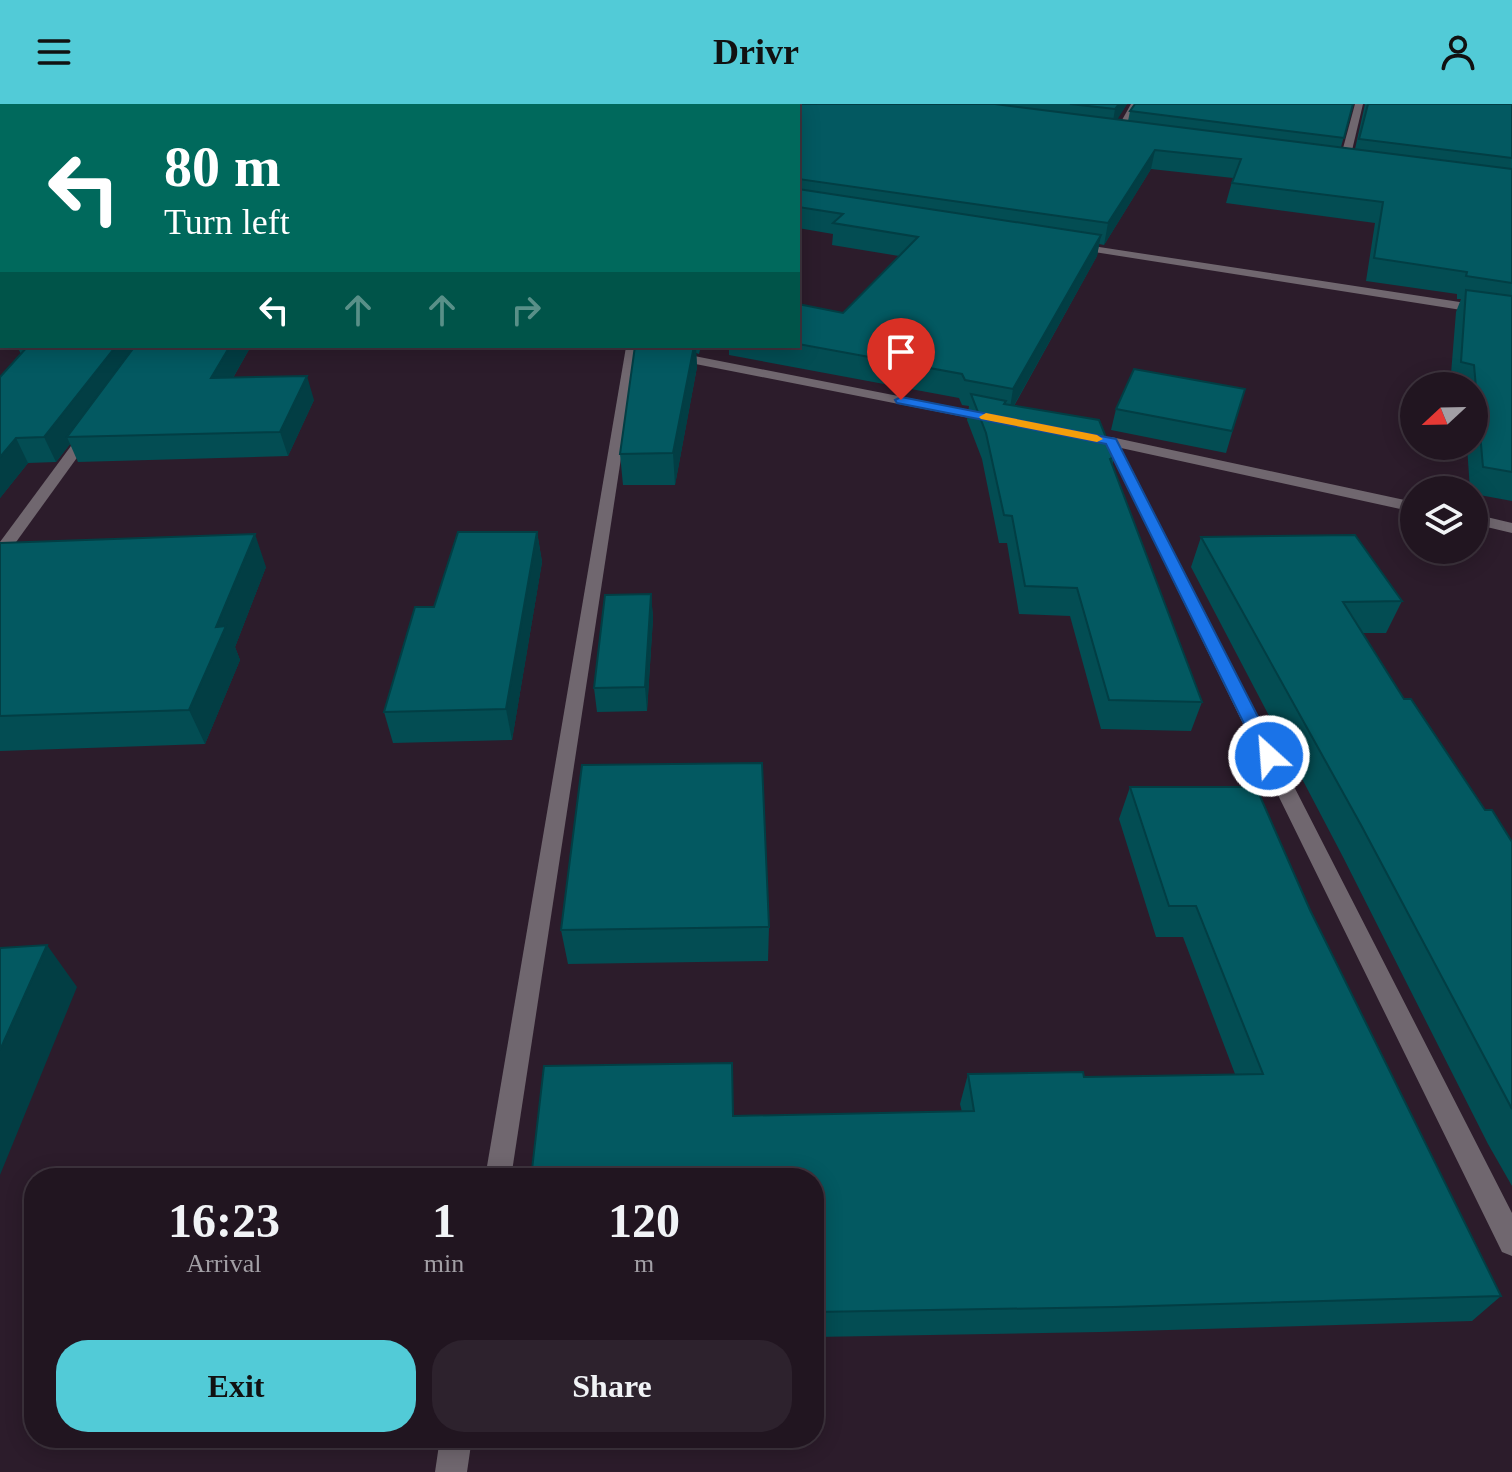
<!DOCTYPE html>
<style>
body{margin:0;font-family:"Times New Roman",serif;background:#2d222d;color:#f1f3f6;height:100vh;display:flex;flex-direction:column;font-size:30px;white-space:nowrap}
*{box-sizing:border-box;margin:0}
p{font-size:26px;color:#a29fa5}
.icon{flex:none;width:44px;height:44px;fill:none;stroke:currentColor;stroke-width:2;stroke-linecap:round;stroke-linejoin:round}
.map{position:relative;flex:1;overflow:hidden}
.details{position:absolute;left:24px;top:1064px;width:800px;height:280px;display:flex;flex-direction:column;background:#211520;border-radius:32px;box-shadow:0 4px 20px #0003,0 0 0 2px #3e343e}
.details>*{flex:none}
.banner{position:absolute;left:0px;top:0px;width:800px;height:244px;box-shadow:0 4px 20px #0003,0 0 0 2px #3e343e;background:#00695c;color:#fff;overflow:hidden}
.needle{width:52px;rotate:248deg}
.tools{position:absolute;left:1400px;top:268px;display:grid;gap:16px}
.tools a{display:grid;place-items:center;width:88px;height:88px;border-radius:50%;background:#211520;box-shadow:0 4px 20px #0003,0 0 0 2px #3e343e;font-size:40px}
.pin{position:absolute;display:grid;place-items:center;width:68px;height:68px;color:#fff;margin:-82px -34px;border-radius:50% 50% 50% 0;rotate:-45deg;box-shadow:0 0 8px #0007}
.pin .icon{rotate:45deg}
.me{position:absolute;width:88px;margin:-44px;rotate:334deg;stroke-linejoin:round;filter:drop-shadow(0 0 6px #0008)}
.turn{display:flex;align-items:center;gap:28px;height:168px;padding:0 32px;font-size:36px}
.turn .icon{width:104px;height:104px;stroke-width:2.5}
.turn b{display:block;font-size:56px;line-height:68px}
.lanes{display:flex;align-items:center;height:76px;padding:0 32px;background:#0003;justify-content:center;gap:40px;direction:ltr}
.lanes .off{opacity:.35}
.eta{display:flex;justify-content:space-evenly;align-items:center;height:136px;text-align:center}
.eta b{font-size:48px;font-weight:700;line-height:56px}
.action{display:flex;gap:16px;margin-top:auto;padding:16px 32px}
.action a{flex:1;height:92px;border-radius:32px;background:#52cbd7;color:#111;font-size:32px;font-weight:700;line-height:92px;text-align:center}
.action a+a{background:#2d222d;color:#f1f3f6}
header{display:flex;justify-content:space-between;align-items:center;height:104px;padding:0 32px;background:#52cbd7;color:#111;font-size:36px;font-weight:700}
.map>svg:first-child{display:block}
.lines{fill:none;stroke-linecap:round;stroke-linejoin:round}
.street{fill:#70676f;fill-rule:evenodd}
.wall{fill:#034d53}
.shaded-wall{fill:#023e44}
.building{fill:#035961;stroke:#023e44;stroke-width:2}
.route{fill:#1a73e8;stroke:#114b97;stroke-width:2}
.slow{fill:#f59e0b}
</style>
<header><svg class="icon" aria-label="menu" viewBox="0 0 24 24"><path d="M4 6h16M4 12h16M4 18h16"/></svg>Drivr<svg class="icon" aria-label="person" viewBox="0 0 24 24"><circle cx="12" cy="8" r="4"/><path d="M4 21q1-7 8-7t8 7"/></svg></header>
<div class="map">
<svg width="1512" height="1368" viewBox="0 0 1512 1368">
<rect width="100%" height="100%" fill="#2c1c2b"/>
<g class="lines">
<g class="street">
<path d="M1131 0H1139L1119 32H1113Z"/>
<path d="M1355 0H1363L1349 59 1344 62 1339 59Z"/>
<path d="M1073 139 1512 206V214L1069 144 1068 142Z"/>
<path d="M626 243H638L511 1074H485Z"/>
<path d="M669 247 995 311 1002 315 995 319 665 254V248Z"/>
<path d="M90 322 97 326 6 452 0 454V438L85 323Z"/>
<path d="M1100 333H1111L1414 398V408L1121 344 1512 1109V1152L1502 1148 1106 340 1098 336Z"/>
<path d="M1474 410 1512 419V429L1474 420Z"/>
<path d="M440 1334H472L467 1368H435Z"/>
</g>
</g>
<g class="wall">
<path d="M0 0H1127L1117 15 1128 17 1130 7 1353 0 1341 43 1355 45 1365 0H1512V397L1474 390V386H1470L1467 342H1474V282H1450L1456 208 1461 195H1457V190L1366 177 1375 119 1226 99 1233 74 1151 65 1104 141 1099 140 1097 152 1014 302 1114 353 1112 362 1202 598 1191 627 1101 625 1070 512 1019 510 1007 439H999L982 355 967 316 969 302 962 301 959 294 729 251V242H798V200L843 209 899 152 832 141 833 130 798 124V2H2V166L0 167Z"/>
<path d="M17 242H251L233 274 314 296 288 352 78 358 70 340 56 358 28 359 0 394V273L21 250Z"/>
<path d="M635 242H701L699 250 696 249 697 263 675 381H623L620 350Z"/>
<path d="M1245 285 1226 349 1111 326 1116 305Z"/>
<path d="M537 428 542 458 512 636 393 639 384 608 434 503Z"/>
<path d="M1201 433 1402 497 1386 529H1362L1404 595 1485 706 1512 738V1082L1488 1040 1343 753 1191 463Z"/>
<path d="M0 439 266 463 235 543 240 556 205 640 0 647Z"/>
<path d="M651 490 653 514 647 607 597 608 594 584Z"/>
<path d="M1130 683 1310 806 1501 1192 1472 1217 1100 1228 814 1233V1074L734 1012 962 1008 960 1000 968 970 1084 973 1235 970 1183 833H1156L1119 715Z"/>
<path d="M769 823 768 857 568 860 561 826Z"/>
</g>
<g class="shaded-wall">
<path d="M1119 0H1127L1112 24 1115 5Z"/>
<path d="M1155 46 1151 65 1104 141 1108 119Z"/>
<path d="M1101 131 1097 152 1009 310 1013 285Z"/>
<path d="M2 140V166L0 167V141Z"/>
<path d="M116 242H144L67 333 70 340 56 358 44 333Z"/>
<path d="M230 242H251L219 298 211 274Z"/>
<path d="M694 242H696L697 263 675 381 673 349Z"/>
<path d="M307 272 314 296 288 352 280 328Z"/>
<path d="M16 334 28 359 0 394V353Z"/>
<path d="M537 428 542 458 512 636 506 605Z"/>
<path d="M255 430 266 463 235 543 240 556 205 640 189 606 216 523Z"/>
<path d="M651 490 653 514 647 607 645 583Z"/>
<path d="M47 841 77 883 0 1071V946Z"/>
</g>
<g class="building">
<path d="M0 0H995L1512 65V179L1466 172 1467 168 1374 154 1383 98 1232 79 1241 55 1155 46 1108 119 798 75V2H2V140L0 141Z"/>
<path d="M1070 0H1119L1115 5Z"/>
<path d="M1135 0H1353L1344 34 1130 7Z"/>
<path d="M1368 0H1512V54L1359 35Z"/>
<path d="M798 85 1101 131 1013 285 965 276 962 270 798 240V200L843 209 918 133 833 119 843 110 798 103Z"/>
<path d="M1466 186 1512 192V368L1483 363 1474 261 1461 258Z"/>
<path d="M28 242H116L44 333 16 334 0 353V273Z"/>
<path d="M135 242H230L211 274 307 272 280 328 67 333Z"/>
<path d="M635 242H694L673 349 620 350Z"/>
<path d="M1134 265 1245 285 1232 327 1116 305Z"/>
<path d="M971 290 1006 297 1004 300 1099 316 1114 353 1110 355 1202 598 1109 596 1077 484 1025 482 1012 412 1004 411 986 329Z"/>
<path d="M458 428H537L506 605 384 608 415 503H434Z"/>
<path d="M255 430 216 523 226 522 189 606 0 612V439Z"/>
<path d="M1355 431 1402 497 1343 498 1404 595H1411L1485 706H1492L1512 738V1005L1361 721 1201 433Z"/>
<path d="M651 490 645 583 594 584 605 491Z"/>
<path d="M762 659 769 823 561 826 582 661Z"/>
<path d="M1130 683H1256L1310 806 1501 1192 1114 1203 814 1208V1074H531L544 962 732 959 733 1012 974 1007 968 970 1083 968 1084 973 1263 970 1196 802H1169Z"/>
<path d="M47 841 0 946V844Z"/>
</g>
<path class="route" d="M901 293 1116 335 1278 652 1275 656H1263L1260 652 1106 340 897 299 895 296Z"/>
<path class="slow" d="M986 309 1097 331 1103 335 1097 338 981 315 979 313Z"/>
</svg>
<div class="tools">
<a><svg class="needle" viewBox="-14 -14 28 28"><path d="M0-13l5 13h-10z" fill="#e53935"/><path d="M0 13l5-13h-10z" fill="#a29fa5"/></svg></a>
<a><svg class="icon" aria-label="layers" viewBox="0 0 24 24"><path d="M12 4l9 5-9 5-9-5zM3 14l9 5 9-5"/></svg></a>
</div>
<div class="pin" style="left:901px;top:296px;background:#d93025"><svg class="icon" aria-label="arrive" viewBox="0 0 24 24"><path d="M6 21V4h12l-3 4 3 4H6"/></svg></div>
<svg class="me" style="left:1269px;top:652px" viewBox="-20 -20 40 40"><circle r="17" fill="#1a73e8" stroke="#fff" stroke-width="3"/><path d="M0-11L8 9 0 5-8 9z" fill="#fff"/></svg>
<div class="banner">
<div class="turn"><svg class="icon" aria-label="left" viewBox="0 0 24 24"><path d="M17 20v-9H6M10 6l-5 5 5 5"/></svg><div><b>80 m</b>Turn left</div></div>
<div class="lanes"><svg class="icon" aria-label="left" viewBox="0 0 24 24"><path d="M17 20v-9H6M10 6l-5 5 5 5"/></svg><svg class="icon off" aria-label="ahead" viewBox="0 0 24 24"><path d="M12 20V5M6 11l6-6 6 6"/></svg><svg class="icon off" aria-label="ahead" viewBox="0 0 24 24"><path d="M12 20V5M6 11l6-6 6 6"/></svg><svg class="icon off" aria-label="right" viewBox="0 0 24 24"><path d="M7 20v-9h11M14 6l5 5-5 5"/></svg></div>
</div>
<section class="details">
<div class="eta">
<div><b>16:23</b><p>Arrival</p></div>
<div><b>1</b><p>min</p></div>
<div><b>120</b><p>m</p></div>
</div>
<div class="action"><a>Exit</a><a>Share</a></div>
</section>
</div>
